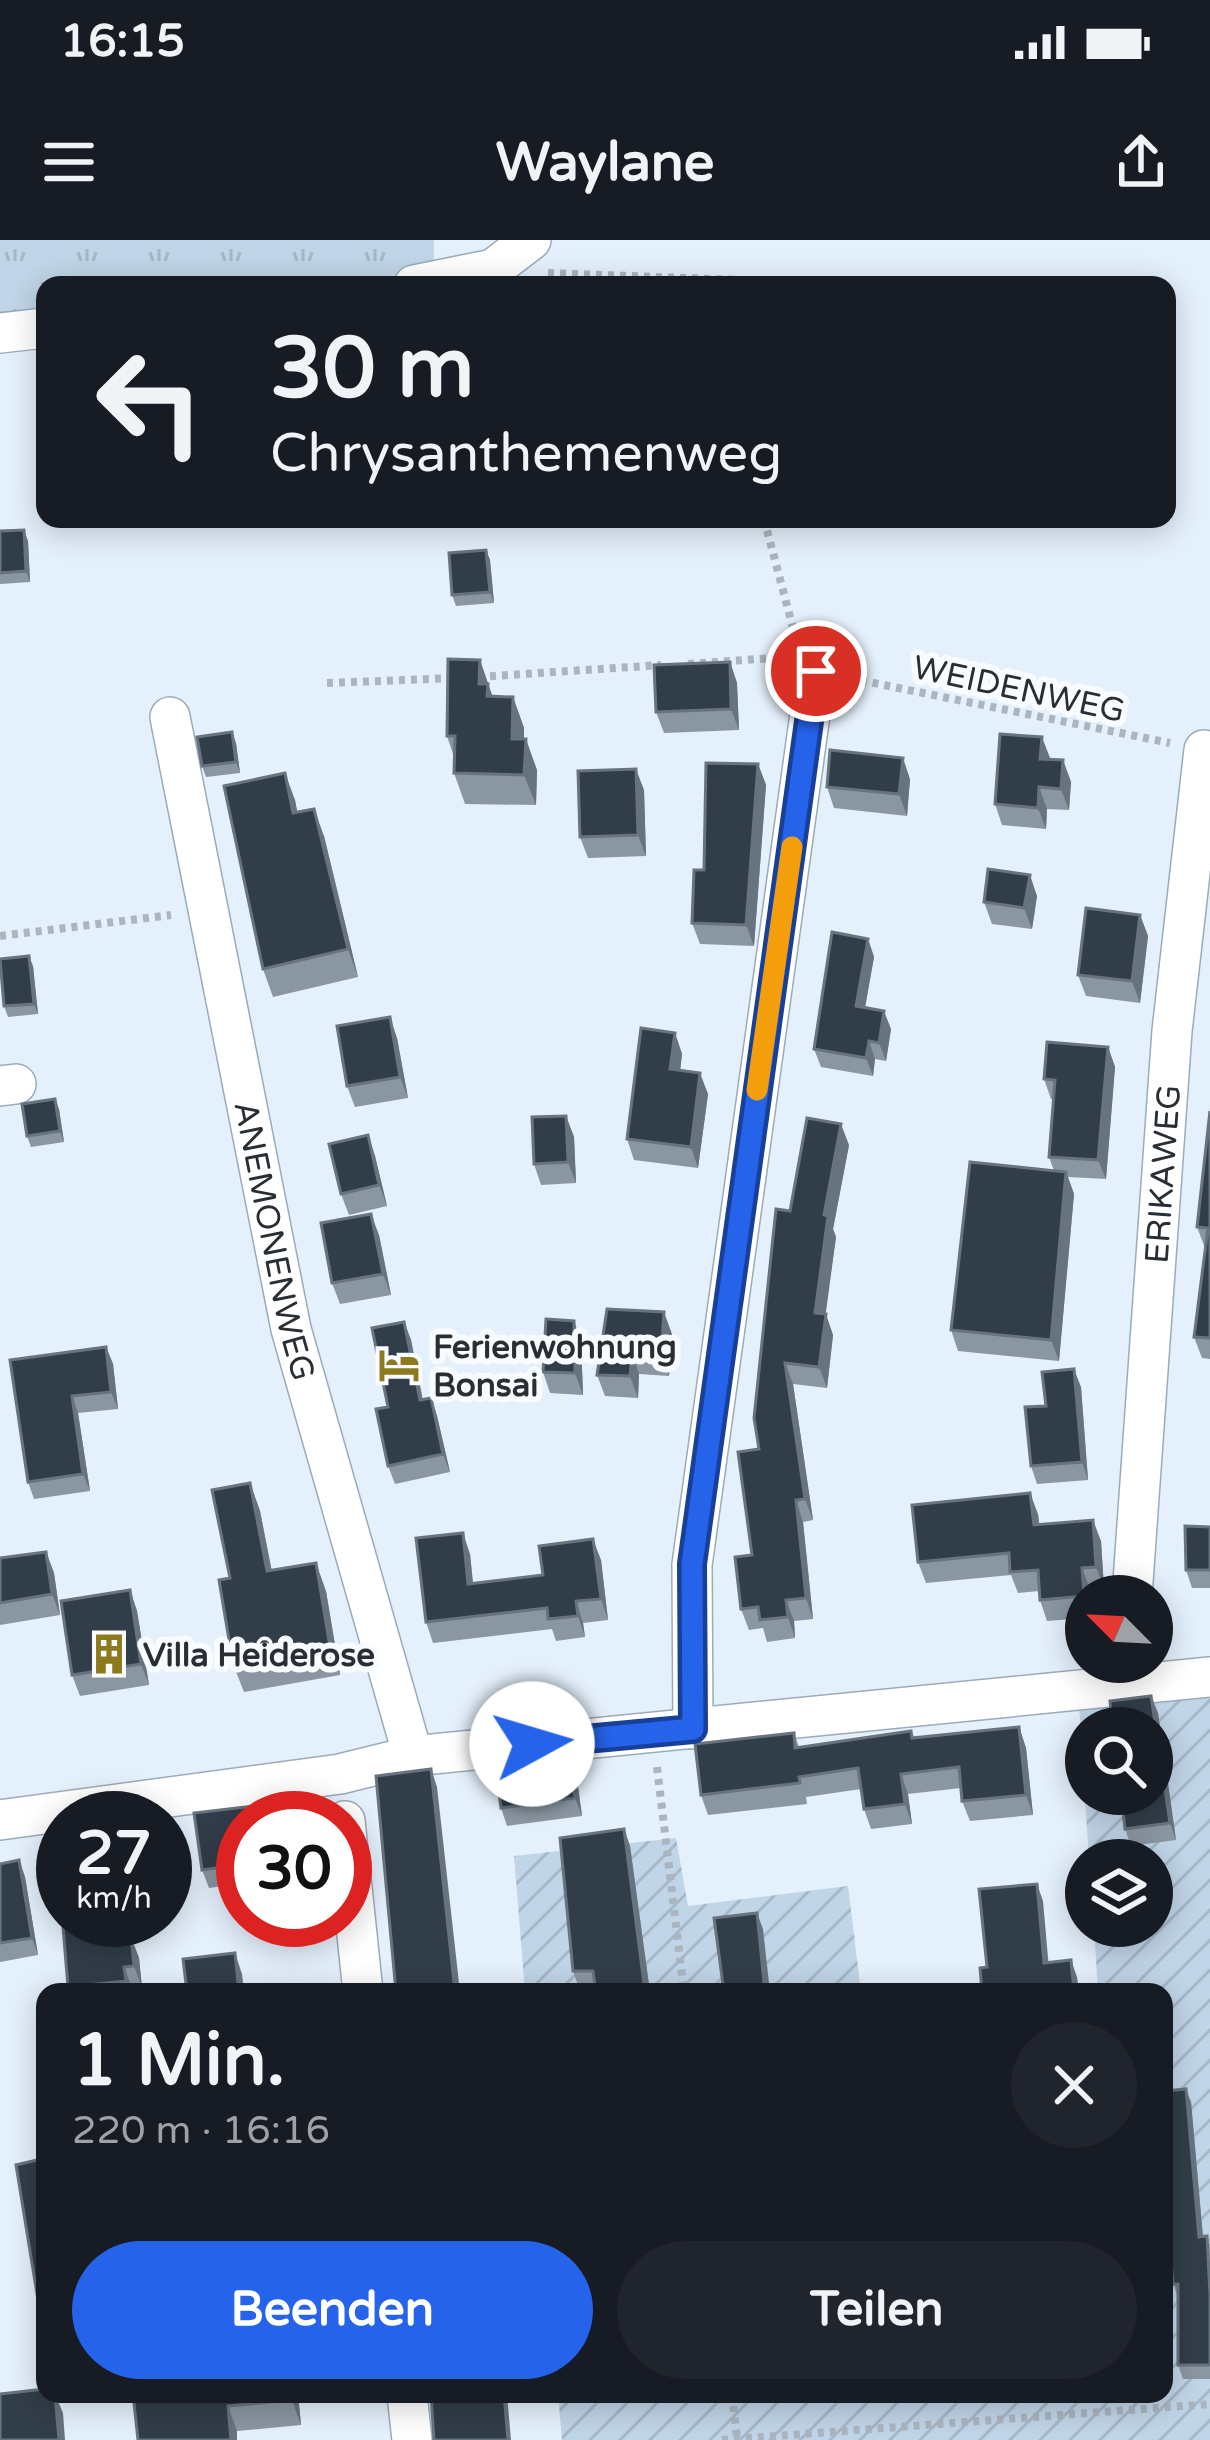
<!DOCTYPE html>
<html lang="de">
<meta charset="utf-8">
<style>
body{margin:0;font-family:"Varela Round",sans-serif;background:#20242c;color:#f1f3f6;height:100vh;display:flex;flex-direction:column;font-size:45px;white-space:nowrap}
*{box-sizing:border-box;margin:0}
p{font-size:39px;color:#9ea1a6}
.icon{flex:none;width:66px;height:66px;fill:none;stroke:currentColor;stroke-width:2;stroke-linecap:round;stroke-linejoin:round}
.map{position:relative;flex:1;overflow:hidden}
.panel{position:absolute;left:36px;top:1743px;width:1137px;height:420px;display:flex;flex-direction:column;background:#171b24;border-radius:24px;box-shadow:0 6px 30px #0003}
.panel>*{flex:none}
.hud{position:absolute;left:36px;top:36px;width:1140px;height:252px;border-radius:24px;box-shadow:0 6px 30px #0003;background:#171b24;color:#f1f3f6;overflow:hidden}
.needle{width:78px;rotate:294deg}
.buttons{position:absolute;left:1065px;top:1335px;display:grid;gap:24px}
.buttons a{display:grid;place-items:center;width:108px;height:108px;border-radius:50%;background:#171b24;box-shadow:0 6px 30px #0003;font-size:60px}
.speed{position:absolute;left:36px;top:1551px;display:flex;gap:24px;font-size:60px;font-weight:700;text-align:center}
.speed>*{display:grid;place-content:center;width:156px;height:156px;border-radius:50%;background:#171b24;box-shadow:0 6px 30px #0003;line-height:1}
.speed small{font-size:30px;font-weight:400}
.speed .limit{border:18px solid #d22;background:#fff;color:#111}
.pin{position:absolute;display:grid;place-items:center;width:102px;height:102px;color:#fff;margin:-51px;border:6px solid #fff;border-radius:50%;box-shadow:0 3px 12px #0007}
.me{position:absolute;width:132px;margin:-66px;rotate:84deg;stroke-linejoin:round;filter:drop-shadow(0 0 9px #0008)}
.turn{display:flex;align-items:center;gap:42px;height:252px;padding:0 36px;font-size:54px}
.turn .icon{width:156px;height:156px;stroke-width:2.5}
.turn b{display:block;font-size:84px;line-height:102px}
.round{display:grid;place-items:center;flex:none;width:126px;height:126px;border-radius:63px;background:#20242c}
.summary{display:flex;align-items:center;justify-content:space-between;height:204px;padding:0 36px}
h1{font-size:72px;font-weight:700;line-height:90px}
.primary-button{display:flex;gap:24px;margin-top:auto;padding:24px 36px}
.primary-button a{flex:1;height:138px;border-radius:72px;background:#2563eb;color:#fff;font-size:48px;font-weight:700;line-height:138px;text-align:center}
.primary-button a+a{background:#20242c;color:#f1f3f6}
.status{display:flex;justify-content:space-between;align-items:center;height:84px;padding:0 60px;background:#171b24;direction:ltr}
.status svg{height:33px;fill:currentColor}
header{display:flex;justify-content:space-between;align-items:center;height:156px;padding:0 36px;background:#171b24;font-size:54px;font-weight:700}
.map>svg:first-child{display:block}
.grass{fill:url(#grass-tufts)}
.garden{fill:url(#garden-furrows);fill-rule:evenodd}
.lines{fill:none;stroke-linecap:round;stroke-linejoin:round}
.minor-casing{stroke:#9cabb9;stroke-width:42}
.path{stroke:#abb5bf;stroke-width:8;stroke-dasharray:6 6;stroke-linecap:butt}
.minor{stroke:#fff;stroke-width:39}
.wall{fill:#8a96a2}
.shaded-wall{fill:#67737f}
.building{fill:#313d49;stroke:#67737f;stroke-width:3}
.route-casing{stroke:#184099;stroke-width:30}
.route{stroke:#2563eb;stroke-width:21}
.slow{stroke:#f59e0b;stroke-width:21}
.labels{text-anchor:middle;stroke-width:12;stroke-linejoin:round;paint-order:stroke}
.street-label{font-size:33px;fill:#282e33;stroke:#f9fcff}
.poi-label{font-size:33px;font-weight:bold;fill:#282e33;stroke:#f9fcff;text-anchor:start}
</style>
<div class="status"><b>16:15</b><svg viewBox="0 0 49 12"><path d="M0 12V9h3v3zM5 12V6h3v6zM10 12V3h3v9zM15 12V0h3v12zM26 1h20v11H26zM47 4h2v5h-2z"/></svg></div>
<header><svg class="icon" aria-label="menu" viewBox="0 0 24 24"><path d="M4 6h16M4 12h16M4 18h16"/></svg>Waylane<svg class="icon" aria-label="share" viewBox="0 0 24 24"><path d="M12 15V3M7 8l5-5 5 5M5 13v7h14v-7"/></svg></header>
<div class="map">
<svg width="1210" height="2200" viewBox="0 0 1210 2200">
<defs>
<pattern id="grass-tufts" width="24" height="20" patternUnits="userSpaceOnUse" patternTransform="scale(3)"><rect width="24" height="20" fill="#c1d5e8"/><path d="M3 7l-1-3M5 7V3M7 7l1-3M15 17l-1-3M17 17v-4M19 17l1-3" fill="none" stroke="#a6b7c7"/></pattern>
<pattern id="garden-furrows" width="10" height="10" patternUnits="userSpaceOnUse" patternTransform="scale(3)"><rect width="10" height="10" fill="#c1d5e8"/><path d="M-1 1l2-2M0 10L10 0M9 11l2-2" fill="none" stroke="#a6b7c7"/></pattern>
</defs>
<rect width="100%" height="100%" fill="#e4f0fc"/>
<path class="grass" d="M0 0H434V35L349 45H45V84L0 89Z"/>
<g class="garden">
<path d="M1210 1437V2200H562L558 2154H1164V1752H1098L1094 1686H1152V1620H1089L1078 1448ZM1086 1488H1152V1554H1086Z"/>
<path d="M676 1598 688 1666 848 1646 861 1752H525L514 1616Z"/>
</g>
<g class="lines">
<g class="minor-casing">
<g id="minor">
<path d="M414 45 493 29 531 0"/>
<path d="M0 93 45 88"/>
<path id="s1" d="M170 477 291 1089 413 1516"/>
<path d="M0 846 16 844"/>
<path id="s2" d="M1132 1356 1172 791 1204 510"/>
<path d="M693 1489 692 1325 816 431"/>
<path d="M0 1580 340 1534 413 1516 1210 1437"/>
<path d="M345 1581 363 1752"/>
<path d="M407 2154 412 2200"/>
</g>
</g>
<g class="path">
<path d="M548 33 876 45"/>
<path d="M764 279 797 403"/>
<path d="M688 424 787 417"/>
<path d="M478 437 661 425"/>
<path d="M849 438 1170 503"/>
<path d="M327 443 457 438"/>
<path d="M0 696 171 675"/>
<path d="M657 1527 684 1752"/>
<path d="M732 2154 737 2198"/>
<path d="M722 2200 1210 2164"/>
</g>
<use href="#minor" class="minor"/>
</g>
<g class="wall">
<path d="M0 291 28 301 30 342 0 344Z"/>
<path d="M486 310 490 320 494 363 456 366 452 355Z"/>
<path d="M480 420 492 456 513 457 524 488V499L537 530 536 565 465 564 454 533V517L447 496Z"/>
<path d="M730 422 737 443 739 490 664 493 656 472Z"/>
<path d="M236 503 240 533 206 537 202 526Z"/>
<path d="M1050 519 1063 520 1071 542 1069 570 1047 569 1046 589 1002 585 995 564Z"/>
<path d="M758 524 766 545 754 706 700 704 692 683 704 630Z"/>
<path d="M910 539 907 576 834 568 827 547Z"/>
<path d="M644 550 646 616 588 618 580 597Z"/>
<path d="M295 560 297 572 324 596 358 737 273 757 263 729Z"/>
<path d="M1037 656 1032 689 992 684 984 662Z"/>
<path d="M1140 675 1148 696 1140 763 1086 756 1078 735Z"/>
<path d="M868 699 874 717 865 768 891 789 886 821 875 819 873 836 821 827 814 809Z"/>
<path d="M33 726 38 774 8 777 4 766Z"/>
<path d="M675 793 682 814 680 830 708 854 698 928 634 920 627 899Z"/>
<path d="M397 798 408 858 355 867 347 846Z"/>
<path d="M1108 807 1115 827 1106 939 1068 937 1074 954 1059 1121 958 1111 951 1090 1054 931 1049 917 1054 859H1051L1044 839Z"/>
<path d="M59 869 64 902 31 907 27 896Z"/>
<path d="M1210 871V1119L1202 1118 1194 1097 1205 1008 1197 987Z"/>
<path d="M566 876 574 897 576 943 541 945 534 924Z"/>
<path d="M368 895 375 916 387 966 349 975 341 954Z"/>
<path d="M849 905 833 989 836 997 825 1074 833 1095 827 1148 793 1144 813 1280 803 1282 813 1379 794 1381 795 1398 767 1402 763 1388 749 1390 741 1369 752 1315 759 1209 790 971Z"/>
<path d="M379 995 391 1055 340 1064 332 1043Z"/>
<path d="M607 1069 672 1094 669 1136 639 1134 638 1158 605 1156 597 1135Z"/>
<path d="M574 1081 581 1102 583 1155 550 1153 543 1132Z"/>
<path d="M404 1082 411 1100 423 1160 431 1158 437 1176 450 1232 395 1244 388 1226V1167Z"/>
<path d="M106 1107 113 1124 118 1169 78 1173 90 1251 34 1259 28 1242 10 1120Z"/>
<path d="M1081 1147 1088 1240 1037 1244 1031 1226 1046 1166Z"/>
<path d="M250 1243 260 1271 272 1331 326 1351 340 1435 244 1452 233 1424 230 1338Z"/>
<path d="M1038 1274 1039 1284 1101 1301 1104 1348 1090 1349 1086 1356V1378L1047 1381 1040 1360 1039 1351 1018 1353 1011 1335 926 1343 918 1322Z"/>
<path d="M1210 1287V1348H1192L1186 1330Z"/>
<path d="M46 1312 54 1333 60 1375 0 1385V1318Z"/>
<path d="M470 1314 473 1343 543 1335 601 1320 608 1380 583 1383 585 1397 556 1401 552 1389 433 1403 426 1382Z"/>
<path d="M130 1350 137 1371 149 1445 80 1456 72 1435Z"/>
<path d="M1151 1456 1158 1473 1176 1600 1131 1606 1125 1589Z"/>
<path d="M1019 1487 1026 1508 1033 1575 970 1581 962 1561 961 1548 908 1554 912 1584 871 1589 864 1569 861 1549 806 1557 807 1564 708 1575 701 1555 794 1493 799 1507 911 1491 914 1497Z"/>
<path d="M569 1514 576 1532 582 1576 507 1586 501 1568Z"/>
<path d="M315 1559 322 1578H243V1643L209 1648 202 1630 194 1573Z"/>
<path d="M624 1589 630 1606 650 1752H596L595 1748H579L573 1731Z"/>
<path d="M19 1620 25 1637 38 1715 0 1722V1624Z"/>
<path d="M131 1697 139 1718 142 1748H132V1752H70L68 1747 125 1698Z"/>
<path d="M1191 1862 1203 1996 1210 2004V2139H1183L1178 2125V2058L1173 2044Z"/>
<path d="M37 1920 45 1945V2078L38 2060Z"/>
<path d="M133 2154H298L301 2185 237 2191V2200H138Z"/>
</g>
<g class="shaded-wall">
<path d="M24 290 28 301 30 342 26 331Z"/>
<path d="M486 310 490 320 494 363 490 352Z"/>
<path d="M480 420 499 475 479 444Z"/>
<path d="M730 422 737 443 739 490 731 469Z"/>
<path d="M513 457 524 488V530L512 499Z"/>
<path d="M232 492 236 503 240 533 236 522Z"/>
<path d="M1042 497 1050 518 1048 540 1040 519Z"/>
<path d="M526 499 537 530 536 565 524 535Z"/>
<path d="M903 518 910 539 907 576 899 554Z"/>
<path d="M1063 520 1071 542 1069 570 1061 549Z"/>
<path d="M758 524 766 545 754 706 746 685Z"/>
<path d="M636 529 644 550 646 616 638 595Z"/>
<path d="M285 533 295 560 303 601 293 573Z"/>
<path d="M1039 547 1047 569 1046 589 1038 568Z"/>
<path d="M314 569 324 596 358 737 348 709Z"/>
<path d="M1030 635 1037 656 1032 689 1024 668Z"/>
<path d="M1140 675 1148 696 1140 763 1132 741Z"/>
<path d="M868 699 874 717 862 784 856 766Z"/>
<path d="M29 716 33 726 38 774 34 764Z"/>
<path d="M884 771 891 789 886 821 879 803Z"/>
<path d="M390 777 397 798 408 858 400 837Z"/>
<path d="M675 793 682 814 678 850 670 829Z"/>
<path d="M869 801 875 819 873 836 866 818Z"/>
<path d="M1108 807 1115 827 1106 939 1098 920Z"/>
<path d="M700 833 708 854 698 928 691 907Z"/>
<path d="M55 859 59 869 64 902 60 891Z"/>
<path d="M566 876 574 897 576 943 568 922Z"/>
<path d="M841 884 849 905 833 989 836 997 823 1094 815 1073 824 975Z"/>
<path d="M368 895 375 916 387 966 379 945Z"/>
<path d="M1066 932 1074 954 1059 1121 1051 1100Z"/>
<path d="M371 974 379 995 391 1055 383 1034Z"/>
<path d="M664 1072 672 1094 669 1136 661 1115Z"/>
<path d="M826 1074 833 1095 827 1148 819 1127Z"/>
<path d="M574 1081 581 1102 583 1155 575 1133Z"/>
<path d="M404 1082 411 1100 426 1178 420 1160Z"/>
<path d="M106 1107 113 1124 118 1169 111 1152Z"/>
<path d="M632 1113 639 1134 638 1158 630 1136Z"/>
<path d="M785 1123 793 1144 813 1280 805 1259Z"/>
<path d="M1074 1129 1081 1147 1088 1240 1082 1222Z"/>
<path d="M72 1156 78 1173 90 1251 83 1234Z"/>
<path d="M431 1158 437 1176 450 1232 443 1214Z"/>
<path d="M250 1243 260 1271 277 1360 267 1331Z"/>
<path d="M1030 1253 1038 1274 1042 1306 1034 1285Z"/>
<path d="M796 1260 803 1282 813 1379 806 1358Z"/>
<path d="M1093 1280 1101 1301 1104 1348 1096 1327Z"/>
<path d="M463 1293 470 1314 475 1365 468 1344Z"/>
<path d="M593 1299 601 1320 608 1380 601 1359Z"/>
<path d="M46 1312 54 1333 60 1375 52 1354Z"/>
<path d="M316 1323 326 1351 340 1435 330 1407Z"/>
<path d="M1082 1328 1090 1349V1356H1086V1362Z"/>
<path d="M130 1350 137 1371 149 1445 141 1424Z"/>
<path d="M786 1360 794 1381 795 1398 788 1377Z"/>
<path d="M576 1361 583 1383 585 1397 578 1376Z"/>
<path d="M1151 1456 1158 1473 1176 1600 1170 1583Z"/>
<path d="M1019 1487 1026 1508 1033 1575 1026 1555Z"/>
<path d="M569 1514 576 1532 582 1576 575 1558Z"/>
<path d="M431 1529 437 1547 460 1752H455Z"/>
<path d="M901 1534 908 1554 912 1584 905 1564Z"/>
<path d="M624 1589 630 1606 650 1752H645Z"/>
<path d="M19 1620 25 1637 38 1715 32 1698Z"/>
<path d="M1037 1644 1043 1661 1050 1740 1044 1723Z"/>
<path d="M757 1673 763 1689 770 1752H765Z"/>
<path d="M131 1697 139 1718 142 1748 134 1726Z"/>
<path d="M235 1713 242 1734 244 1752H239Z"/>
<path d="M1071 1720 1077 1737 1079 1752H1074Z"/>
<path d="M124 1727 132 1748V1752H130L126 1741Z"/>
<path d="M1186 1849 1191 1862 1204 2010 1199 1997Z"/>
<path d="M55 2154 63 2173 65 2200H59Z"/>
<path d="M291 2154H298L301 2185 292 2160Z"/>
<path d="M504 2154H507L511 2200H508Z"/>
<path d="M228 2166 237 2191V2200H231Z"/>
</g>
<g class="building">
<path d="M24 290 26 331 0 333V291Z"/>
<path d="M486 310 490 352 452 355 449 313Z"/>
<path d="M448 419 480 420 479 444H488L487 456 513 457 512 499H526L524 535 454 533 455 496H447Z"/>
<path d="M730 422 731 469 656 472 654 425Z"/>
<path d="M232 492 236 522 202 526 197 497Z"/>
<path d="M1000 494 1042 497 1040 519 1063 520 1061 549 1039 547 1038 568 995 564Z"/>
<path d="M830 510 903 518 899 554 827 547Z"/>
<path d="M706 523 758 524 746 685 692 683 694 630H704Z"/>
<path d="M636 529 638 595 580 597 578 531Z"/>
<path d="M285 533 293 573 314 569 348 709 263 729 224 546Z"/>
<path d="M988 629 1030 635 1024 668 984 662Z"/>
<path d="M1086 668 1140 675 1132 741 1078 735Z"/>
<path d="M832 692 868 699 856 766 884 771 879 803 869 801 866 818 814 809Z"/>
<path d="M29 716 34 764 4 766 0 719Z"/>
<path d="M390 777 400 837 347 846 337 786Z"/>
<path d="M641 788 675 793 670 829 700 833 691 907 627 899Z"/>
<path d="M1047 802 1108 807 1098 920 1049 917 1055 840 1044 839Z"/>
<path d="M55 859 60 891 27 896 22 864Z"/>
<path d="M1210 871V1098L1194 1097 1208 988 1197 987Z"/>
<path d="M566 876 568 922 534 924 532 877Z"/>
<path d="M807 878 841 884 824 975 828 976 815 1073 826 1074 819 1127 785 1123 805 1259 796 1260 806 1358 786 1360 788 1377 760 1380 758 1367 741 1369 735 1317 752 1315 738 1212 759 1209 754 1178 776 969 790 971Z"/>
<path d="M368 895 379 945 341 954 329 904Z"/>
<path d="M970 922 1066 932 1051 1100 951 1090Z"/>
<path d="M371 974 383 1034 332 1043 321 983Z"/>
<path d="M607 1069 664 1072 661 1115 632 1113 630 1136 597 1135Z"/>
<path d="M546 1079 574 1081 575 1133 543 1132Z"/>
<path d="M404 1082 420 1160 431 1158 443 1214 388 1226 376 1169 388 1167 372 1088Z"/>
<path d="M106 1107 111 1152 72 1156 83 1234 28 1242 10 1120Z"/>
<path d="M1074 1129 1082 1222 1031 1226 1025 1167 1046 1166 1042 1132Z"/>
<path d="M250 1243 267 1331 316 1323 330 1407 233 1424 219 1340 230 1338 212 1250Z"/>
<path d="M1030 1253 1034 1285 1093 1280 1096 1327 1082 1328 1084 1356 1040 1360 1038 1330 1010 1332 1009 1313 918 1322 912 1265Z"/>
<path d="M1185 1286 1210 1287V1330H1186Z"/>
<path d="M463 1293 468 1344 543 1335 539 1306 593 1299 601 1359 576 1361 578 1376 548 1379 547 1368 426 1382 416 1298Z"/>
<path d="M46 1312 52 1354 0 1363V1318Z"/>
<path d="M130 1350 141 1424 72 1435 61 1361Z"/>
<path d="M1151 1456 1170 1583 1125 1589 1121 1554H1152V1488H1113L1110 1461Z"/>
<path d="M1019 1487 1026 1555 962 1561 959 1527 901 1534 905 1564 864 1569 858 1528 799 1537 800 1543 701 1555 695 1504 794 1493 795 1508 911 1491 912 1498Z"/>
<path d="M569 1514 575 1558 501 1568 495 1525Z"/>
<path d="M431 1529 455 1752H396L376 1536Z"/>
<path d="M315 1559 317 1578H243V1624L202 1630 194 1573Z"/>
<path d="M624 1589 645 1752H596L593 1731H573L560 1598Z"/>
<path d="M19 1620 32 1698 0 1703V1624Z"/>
<path d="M1037 1644 1044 1723 1071 1720 1074 1752H982L980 1728 987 1727 979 1649Z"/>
<path d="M757 1673 765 1752H724L714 1678Z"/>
<path d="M119 1681 121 1698 131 1697 134 1726 124 1727 126 1741 68 1747 63 1687Z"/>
<path d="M235 1713 239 1752H187L183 1719Z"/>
<path d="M1186 1849 1199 1997 1207 1996 1210 2055V2125H1178V2044H1173L1164 1944V1851Z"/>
<path d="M37 1920 45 1951V2058L38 2060 16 1925Z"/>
<path d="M45 2149V2154H55L59 2200H0V2154Z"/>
<path d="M133 2154H291L292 2160 228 2166 231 2200H138Z"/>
<path d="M431 2154H504L508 2200H434Z"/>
</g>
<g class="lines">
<g class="route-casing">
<path id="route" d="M532 1504 693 1489 692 1324 816 431"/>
</g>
<use href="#route" class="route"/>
<path class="slow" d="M757 850 792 607"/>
</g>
<defs>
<g id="hotel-bare" transform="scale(3.24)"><path d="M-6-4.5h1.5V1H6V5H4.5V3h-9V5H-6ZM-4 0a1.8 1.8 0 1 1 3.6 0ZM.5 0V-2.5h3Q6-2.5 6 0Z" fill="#8d791e" stroke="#f9fcff" stroke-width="2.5" paint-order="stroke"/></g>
<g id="building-bare" transform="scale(3.24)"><path d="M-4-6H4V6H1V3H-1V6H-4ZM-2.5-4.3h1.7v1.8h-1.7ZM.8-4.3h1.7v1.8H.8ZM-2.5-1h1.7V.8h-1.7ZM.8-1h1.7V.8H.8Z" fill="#8d791e" stroke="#f9fcff" stroke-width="2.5" paint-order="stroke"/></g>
</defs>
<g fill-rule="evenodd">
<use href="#hotel-bare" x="399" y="1125"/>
<use href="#building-bare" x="109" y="1414"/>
</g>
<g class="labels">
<g class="street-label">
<text transform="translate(1019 448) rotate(12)" y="12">WEIDENWEG</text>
<text dy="12" stroke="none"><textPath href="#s2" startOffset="423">ERIKAWEG</textPath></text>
<text dy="12" stroke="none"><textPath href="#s1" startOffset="534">ANEMONENWEG</textPath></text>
</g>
<g class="poi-label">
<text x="433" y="1118">Ferienwohnung<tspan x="433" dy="38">Bonsai</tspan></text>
<text x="143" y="1426">Villa Heiderose</text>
</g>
</g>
</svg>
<div class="buttons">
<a><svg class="needle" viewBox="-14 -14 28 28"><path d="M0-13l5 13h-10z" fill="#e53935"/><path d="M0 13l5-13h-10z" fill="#9ea1a6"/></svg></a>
<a><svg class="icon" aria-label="search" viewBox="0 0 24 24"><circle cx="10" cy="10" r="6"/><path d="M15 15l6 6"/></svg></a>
<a><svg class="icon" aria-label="layers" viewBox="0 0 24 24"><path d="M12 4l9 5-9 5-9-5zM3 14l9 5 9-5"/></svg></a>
</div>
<div class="speed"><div>27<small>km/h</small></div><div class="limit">30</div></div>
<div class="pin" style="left:816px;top:431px;background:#d93025"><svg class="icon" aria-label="arrive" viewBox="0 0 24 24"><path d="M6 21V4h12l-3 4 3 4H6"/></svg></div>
<svg class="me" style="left:532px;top:1504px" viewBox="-20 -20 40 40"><circle r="19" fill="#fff"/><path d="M0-13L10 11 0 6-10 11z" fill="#2563eb"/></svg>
<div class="hud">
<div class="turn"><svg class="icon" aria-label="left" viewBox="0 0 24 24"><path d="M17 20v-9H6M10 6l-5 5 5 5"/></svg><div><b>30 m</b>Chrysanthemenweg</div></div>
</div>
<section class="panel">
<div class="summary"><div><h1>1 Min.</h1><p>220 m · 16:16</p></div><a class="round"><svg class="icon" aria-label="close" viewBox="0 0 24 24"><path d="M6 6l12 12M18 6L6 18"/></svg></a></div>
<div class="primary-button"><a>Beenden</a><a>Teilen</a></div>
</section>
</div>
